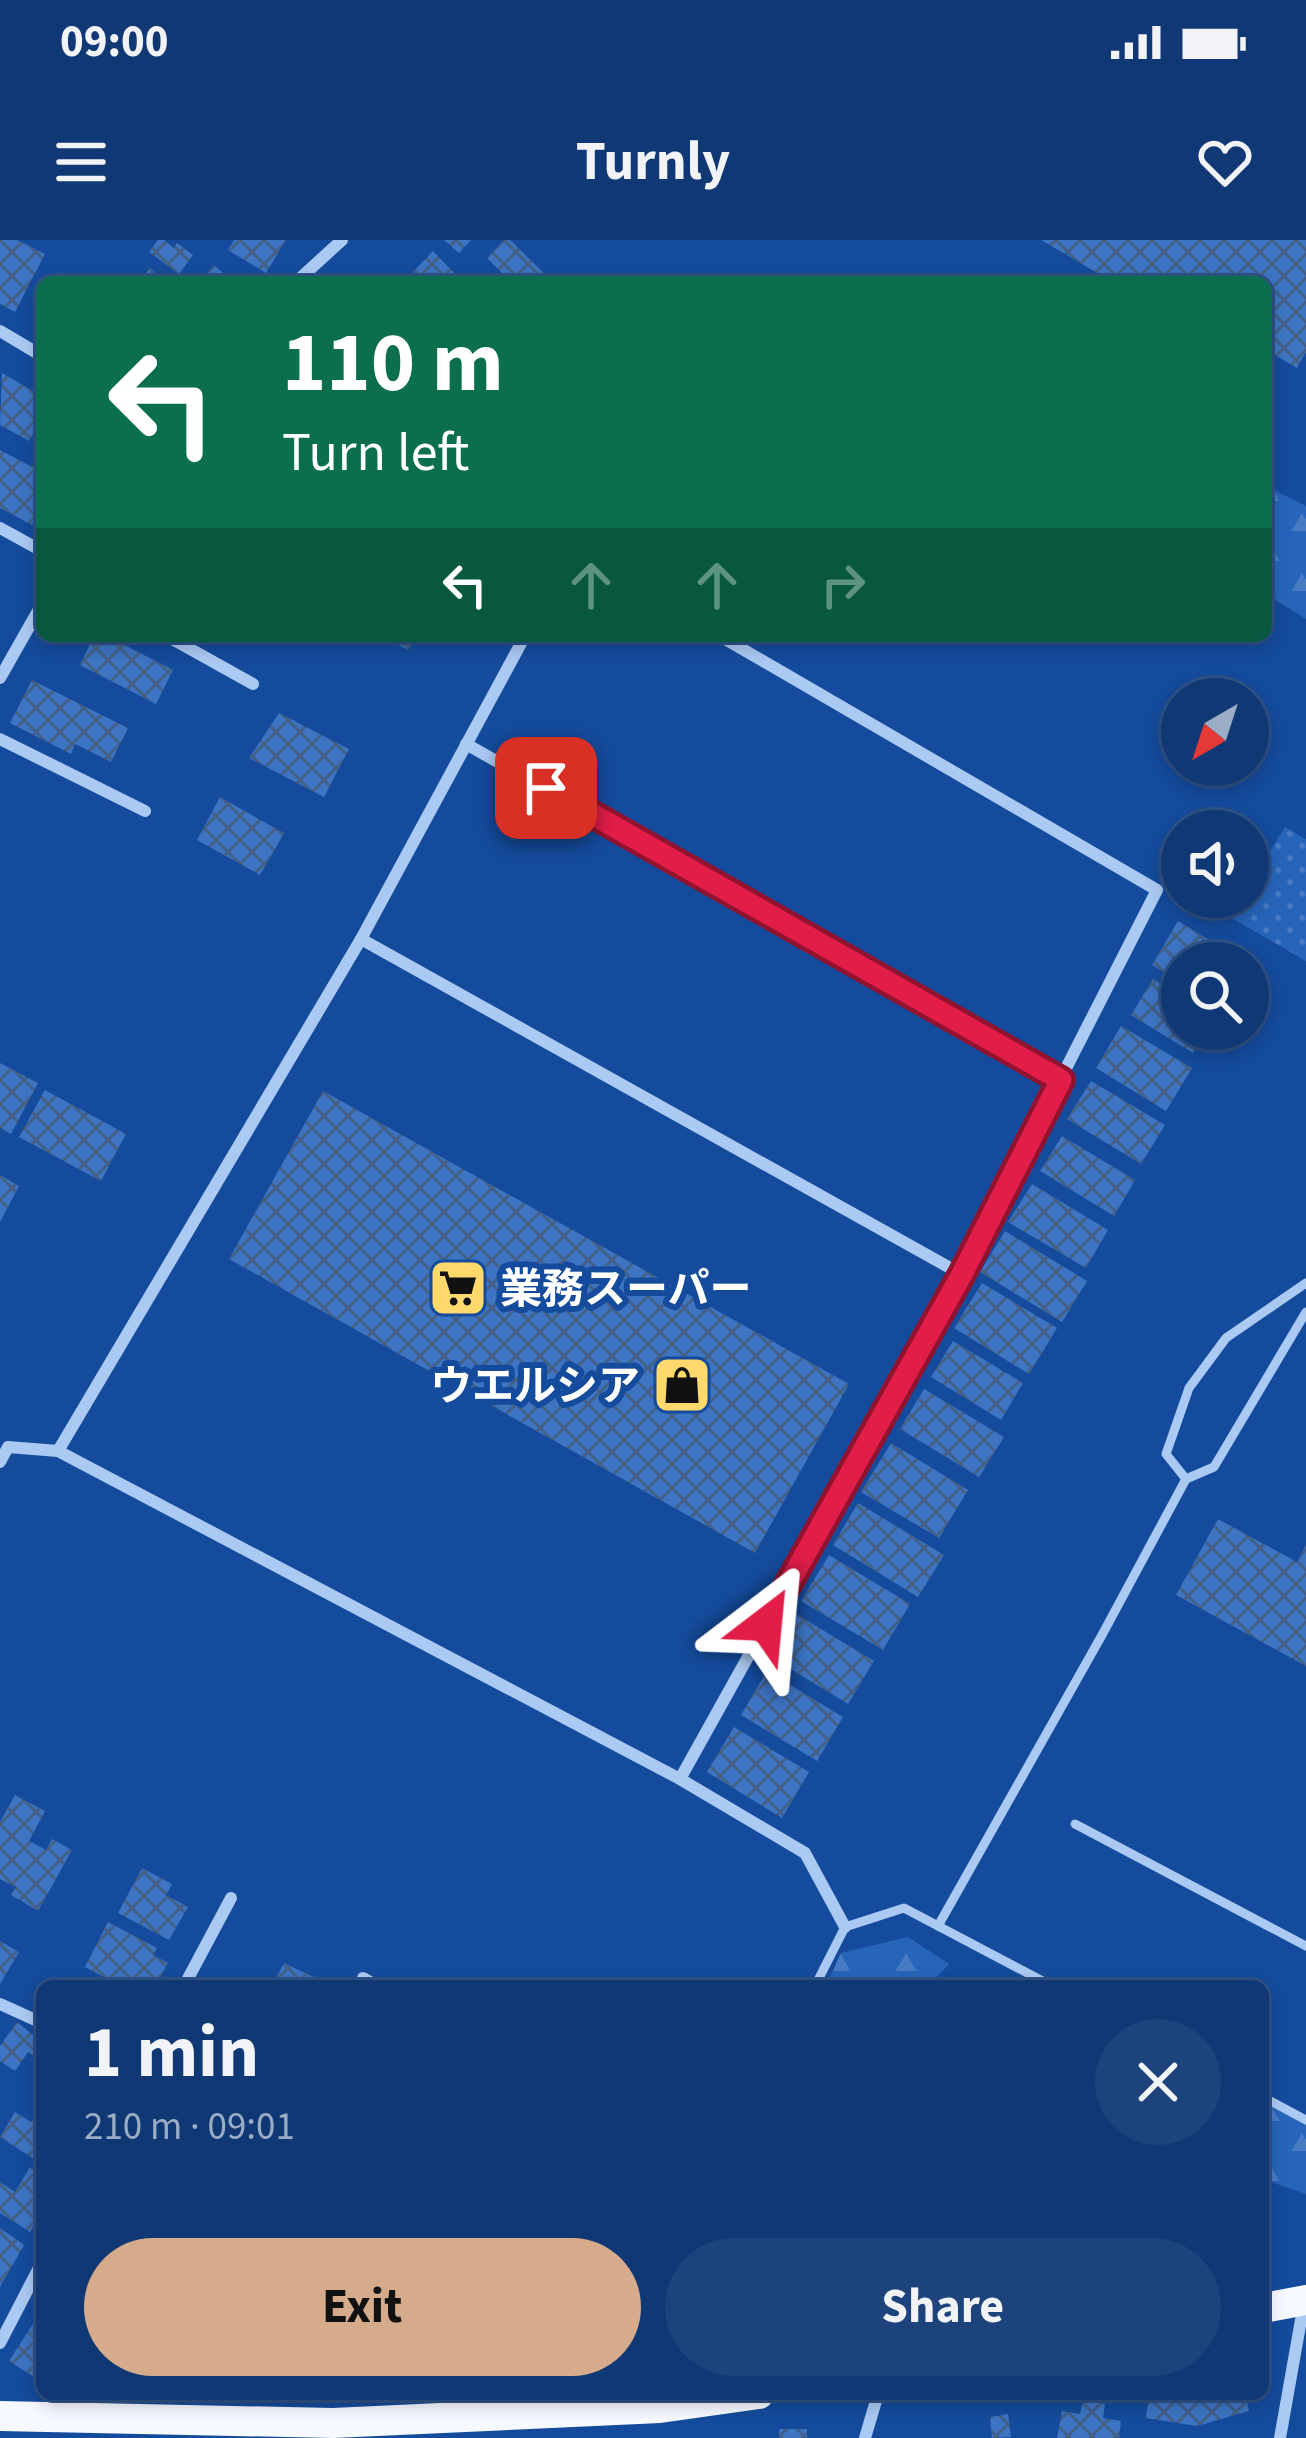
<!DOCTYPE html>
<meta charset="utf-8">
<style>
body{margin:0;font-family:"Source Sans 3","Noto Sans JP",sans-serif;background:#1d437d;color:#f1f3f6;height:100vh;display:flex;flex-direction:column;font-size:45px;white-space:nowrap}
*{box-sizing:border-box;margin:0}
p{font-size:39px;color:#9bacc5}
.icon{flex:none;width:66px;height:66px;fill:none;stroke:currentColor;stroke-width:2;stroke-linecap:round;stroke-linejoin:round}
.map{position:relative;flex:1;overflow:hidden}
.drawer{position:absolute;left:36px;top:1740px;width:1233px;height:420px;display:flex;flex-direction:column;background:#0f3875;border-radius:18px;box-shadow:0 6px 18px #0003,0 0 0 3px #2f5287}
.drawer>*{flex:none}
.guide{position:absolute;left:36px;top:36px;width:1236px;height:366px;border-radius:18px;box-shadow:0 6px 18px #0003,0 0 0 3px #2f5287;background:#0b6e4f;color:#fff;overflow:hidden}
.needle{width:78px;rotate:219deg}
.controls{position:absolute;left:1161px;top:438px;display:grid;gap:24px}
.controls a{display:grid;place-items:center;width:108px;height:108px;border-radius:50%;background:#0f3875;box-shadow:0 6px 18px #0003,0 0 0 3px #2f5287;font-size:60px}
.pin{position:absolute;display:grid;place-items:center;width:102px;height:102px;color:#fff;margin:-51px;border-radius:24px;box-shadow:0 6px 18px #0006}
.me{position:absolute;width:132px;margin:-66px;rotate:29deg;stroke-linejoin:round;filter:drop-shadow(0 0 9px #0008)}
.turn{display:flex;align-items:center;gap:42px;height:252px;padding:0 48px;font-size:54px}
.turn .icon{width:156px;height:156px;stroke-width:2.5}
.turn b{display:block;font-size:84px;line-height:102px}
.lanes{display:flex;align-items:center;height:114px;padding:0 48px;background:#0003;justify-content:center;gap:60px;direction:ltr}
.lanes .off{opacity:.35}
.round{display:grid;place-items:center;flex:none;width:126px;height:126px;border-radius:63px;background:#1d437d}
.overview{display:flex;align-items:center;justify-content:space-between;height:204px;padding:0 48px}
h1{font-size:72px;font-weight:700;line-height:90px}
.primary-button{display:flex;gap:24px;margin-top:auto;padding:24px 48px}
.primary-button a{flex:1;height:138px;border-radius:72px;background:#d6ab8b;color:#111;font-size:48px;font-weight:700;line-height:138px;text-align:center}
.primary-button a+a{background:#1d437d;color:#f1f3f6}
.status{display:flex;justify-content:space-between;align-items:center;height:84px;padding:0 60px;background:#0f3875;direction:ltr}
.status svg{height:33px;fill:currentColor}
header{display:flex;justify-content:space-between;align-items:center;height:156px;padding:0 48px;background:#0f3875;font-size:54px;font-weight:700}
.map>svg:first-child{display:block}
.grass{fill:url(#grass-dots)}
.forest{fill:url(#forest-firs)}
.building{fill:url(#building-cross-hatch)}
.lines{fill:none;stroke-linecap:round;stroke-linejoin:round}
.service{stroke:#aac9f3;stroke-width:9}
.minor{stroke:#aac9f3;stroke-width:12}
.primary{stroke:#f6f9ff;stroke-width:30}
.route-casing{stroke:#92132f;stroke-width:30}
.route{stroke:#e11d48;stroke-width:21}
.labels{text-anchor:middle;stroke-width:12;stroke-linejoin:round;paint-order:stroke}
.poi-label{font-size:42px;font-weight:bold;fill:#fff;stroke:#144b9c;text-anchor:start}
</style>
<div class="status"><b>09:00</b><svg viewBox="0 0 49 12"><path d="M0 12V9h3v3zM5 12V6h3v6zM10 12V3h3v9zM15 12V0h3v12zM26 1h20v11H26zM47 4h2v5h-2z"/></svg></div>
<header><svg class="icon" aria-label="menu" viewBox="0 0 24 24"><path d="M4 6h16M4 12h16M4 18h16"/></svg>Turnly<svg class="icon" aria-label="heart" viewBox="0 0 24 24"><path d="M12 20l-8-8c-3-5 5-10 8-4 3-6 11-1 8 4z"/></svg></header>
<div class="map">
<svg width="1306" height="2198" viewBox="0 0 1306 2198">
<defs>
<pattern id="grass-dots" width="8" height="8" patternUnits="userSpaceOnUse" patternTransform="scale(3)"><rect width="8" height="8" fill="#2765ba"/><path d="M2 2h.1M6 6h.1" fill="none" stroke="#477cc4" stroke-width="1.8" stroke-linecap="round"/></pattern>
<pattern id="forest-firs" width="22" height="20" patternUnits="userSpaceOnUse" patternTransform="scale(3)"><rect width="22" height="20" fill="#2765ba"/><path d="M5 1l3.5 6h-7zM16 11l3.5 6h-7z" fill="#477cc4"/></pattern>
<pattern id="building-cross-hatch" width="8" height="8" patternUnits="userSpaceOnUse" patternTransform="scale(3)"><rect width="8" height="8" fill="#3d75c3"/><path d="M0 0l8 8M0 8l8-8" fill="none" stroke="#446088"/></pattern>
</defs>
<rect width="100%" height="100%" fill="#144b9c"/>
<path class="grass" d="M1285 587 1306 599V721L1230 677 1242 657H1248V647Z"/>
<g class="forest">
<path d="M1266 246 1306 266V379L1266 354Z"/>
<path d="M908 1697 949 1724 928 1746H826L841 1713Z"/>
<path d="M1263 1860 1306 1878V1954L1263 1939Z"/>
</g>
<g class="building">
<path d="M0 0H17L45 14 15 72 0 64Z"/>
<path d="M158 0H164L174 8 177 3 193 15 179 34 149 12Z"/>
<path d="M234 0H286L266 33 228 10Z"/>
<path d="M444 0H471L459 13Z"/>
<path d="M504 0H510L553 42H503L507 38 487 18Z"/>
<path d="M1041 0H1306V112L1297 128 1266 110V42H1104L1106 38Z"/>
<path d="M433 11 463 42H412L416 37 413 32Z"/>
<path d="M214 25 234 42H205L202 39Z"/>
<path d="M150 28 166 42H139Z"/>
<path d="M2 133 42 156V178L29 201 0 185Z"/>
<path d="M0 210 32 227 38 216 42 218V279L37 276 32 285 0 268Z"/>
<path d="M94 396H107L173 430 156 464 80 425Z"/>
<path d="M382 396H415L408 410Z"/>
<path d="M32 440 128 488 111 522 75 504 71 514 10 483Z"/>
<path d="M279 473 349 509 324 557 249 518Z"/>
<path d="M220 557 284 593 260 635 197 600Z"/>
<path d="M1178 681 1247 723H1182V743L1152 725Z"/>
<path d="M1153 739 1182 757V789H1208L1193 813 1131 775Z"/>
<path d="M1121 786 1192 828 1166 871 1096 828Z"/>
<path d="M0 823 38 843 11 894 0 888Z"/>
<path d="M1091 841 1165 885 1141 924 1067 879Z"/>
<path d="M45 850 126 894 101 941 19 897Z"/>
<path d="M323 851 849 1144 755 1313 229 1019Z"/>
<path d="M1062 896 1135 940 1114 976 1040 931Z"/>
<path d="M0 935 19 946 0 982Z"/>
<path d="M1032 944 1108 990 1086 1028 1008 982Z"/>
<path d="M1005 991 1087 1041 1062 1082 980 1032Z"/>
<path d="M982 1043 1057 1088 1029 1134 954 1088Z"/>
<path d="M953 1101 1023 1143 1001 1180 931 1137Z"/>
<path d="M924 1149 1004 1197 979 1237 900 1189Z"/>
<path d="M891 1203 968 1250 939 1298 861 1252Z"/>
<path d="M858 1263 944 1315 918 1357 833 1305Z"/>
<path d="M1218 1279 1297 1322 1306 1305V1426L1176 1355Z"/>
<path d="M829 1315 910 1364 883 1410 801 1361Z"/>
<path d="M796 1374 874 1421 848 1464 771 1417Z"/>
<path d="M767 1431 843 1477 817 1521 741 1475Z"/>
<path d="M734 1487 809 1532 782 1578 707 1532Z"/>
<path d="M15 1555 45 1571 29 1601 46 1610 52 1599 72 1610 38 1671 11 1655 16 1647 0 1639V1582Z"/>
<path d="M142 1628 172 1644 166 1655 188 1667 169 1700 118 1673Z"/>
<path d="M108 1682 157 1708 153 1715 168 1723 156 1746H121L85 1727Z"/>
<path d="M0 1701 19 1712 0 1744Z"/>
<path d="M284 1723 333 1746H272Z"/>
<path d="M17 1782 42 1802 33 1815 28 1812 15 1831 0 1821V1806Z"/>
<path d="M39 1871 42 1873V1924L0 1897 15 1872 31 1882Z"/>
<path d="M30 1927 42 1934V1972L30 1992 0 1973V1942L15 1952Z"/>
<path d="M0 1988 24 2005 0 2047Z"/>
<path d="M36 2079 42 2083V2142L9 2121Z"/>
<path d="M1149 2154H1245L1249 2171 1197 2186 1146 2178Z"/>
<path d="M1083 2160 1105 2164 1103 2178 1121 2181 1119 2198H1057L1062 2171 1080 2174Z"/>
<path d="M1008 2174 1011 2197 992 2198 990 2177Z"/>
<rect x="779" y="2189" width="28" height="9"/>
</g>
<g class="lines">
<g class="service">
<path d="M1186 1239 1166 1214 1189 1148 1226 1098 1306 1043"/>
<path d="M1075 1584 1306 1706"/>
<path d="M938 1686 1102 1395 1186 1239 1214 1227 1306 1072"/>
<path d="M815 1746 845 1687 904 1668 1052 1746"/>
<path d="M1263 1857 1306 1880"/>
</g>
<g class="minor">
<path d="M296 42 342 0"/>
<path d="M0 91 42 116"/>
<path d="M0 288 42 311"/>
<path d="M167 396 253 444"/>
<path d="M525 396 361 699 58 1211 680 1539 805 1613 845 1687"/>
<path d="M0 438 42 364"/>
<path d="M0 499 145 571"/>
<path d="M466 504 1061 840"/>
<path d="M361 699 961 1034"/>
<path d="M0 1222 8 1207 58 1211"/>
<path d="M680 1539 961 1034 1157 650 720 396"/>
<path d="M184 1746 231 1658"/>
<path d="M360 1746 363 1738 377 1746"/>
<path d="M0 1764 42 1783"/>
<path d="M0 2103 42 2022"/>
<path d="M865 2198 878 2154"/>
<path d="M1280 2198 1304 2063"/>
</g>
<g class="primary">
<path d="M1263 2068 1306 2060"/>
<path d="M0 2176 333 2183 660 2168 759 2154"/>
</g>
</g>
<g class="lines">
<g class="route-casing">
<path id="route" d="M546 548 1061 840 962 1034 766 1384"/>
</g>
<use href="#route" class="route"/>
</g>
<defs>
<g id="supermarket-square" transform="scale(3)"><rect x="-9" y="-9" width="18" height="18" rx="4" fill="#ffd96c" stroke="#144b9c"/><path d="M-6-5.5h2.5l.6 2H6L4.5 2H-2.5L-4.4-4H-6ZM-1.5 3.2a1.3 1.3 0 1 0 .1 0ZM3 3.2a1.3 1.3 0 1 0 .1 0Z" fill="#111"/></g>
<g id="shop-square" transform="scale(3)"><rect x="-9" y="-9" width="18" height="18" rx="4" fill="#ffd96c" stroke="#144b9c"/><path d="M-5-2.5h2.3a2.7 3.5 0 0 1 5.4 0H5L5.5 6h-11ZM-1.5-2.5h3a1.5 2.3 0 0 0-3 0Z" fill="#111"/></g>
</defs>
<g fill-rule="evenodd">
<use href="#supermarket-square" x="458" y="1048"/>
<use href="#shop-square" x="682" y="1145"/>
</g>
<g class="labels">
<g class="poi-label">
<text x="500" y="1063">業務スーパー</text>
<text x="640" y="1160" text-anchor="end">ウエルシア</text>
</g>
</g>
</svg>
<div class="controls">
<a><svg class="needle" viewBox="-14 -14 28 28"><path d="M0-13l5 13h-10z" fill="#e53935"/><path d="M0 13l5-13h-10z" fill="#9bacc5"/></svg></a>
<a><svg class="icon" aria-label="sound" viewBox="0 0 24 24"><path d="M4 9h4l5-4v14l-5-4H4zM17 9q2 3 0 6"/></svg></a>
<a><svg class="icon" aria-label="search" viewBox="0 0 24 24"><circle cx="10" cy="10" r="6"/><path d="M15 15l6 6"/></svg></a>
</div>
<div class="pin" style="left:546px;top:548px;background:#d93025"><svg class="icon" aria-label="arrive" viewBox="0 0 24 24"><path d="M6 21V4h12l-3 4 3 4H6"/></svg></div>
<svg class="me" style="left:766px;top:1384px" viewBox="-20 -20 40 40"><path d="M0-17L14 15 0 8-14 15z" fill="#e11d48" stroke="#fff" stroke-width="4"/></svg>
<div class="guide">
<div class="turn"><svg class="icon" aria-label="left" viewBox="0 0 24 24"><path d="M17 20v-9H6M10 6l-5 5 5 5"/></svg><div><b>110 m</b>Turn left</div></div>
<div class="lanes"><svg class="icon" aria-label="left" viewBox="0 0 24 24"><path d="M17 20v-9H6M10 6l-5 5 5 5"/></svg><svg class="icon off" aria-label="ahead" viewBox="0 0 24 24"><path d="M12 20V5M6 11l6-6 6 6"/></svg><svg class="icon off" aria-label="ahead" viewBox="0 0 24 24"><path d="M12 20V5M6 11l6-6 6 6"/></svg><svg class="icon off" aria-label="right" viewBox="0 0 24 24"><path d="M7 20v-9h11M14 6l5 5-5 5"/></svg></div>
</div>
<section class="drawer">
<div class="overview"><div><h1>1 min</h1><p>210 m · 09:01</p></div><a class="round"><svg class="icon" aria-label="close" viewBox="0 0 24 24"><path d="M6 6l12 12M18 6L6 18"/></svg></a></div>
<div class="primary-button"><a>Exit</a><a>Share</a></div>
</section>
</div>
